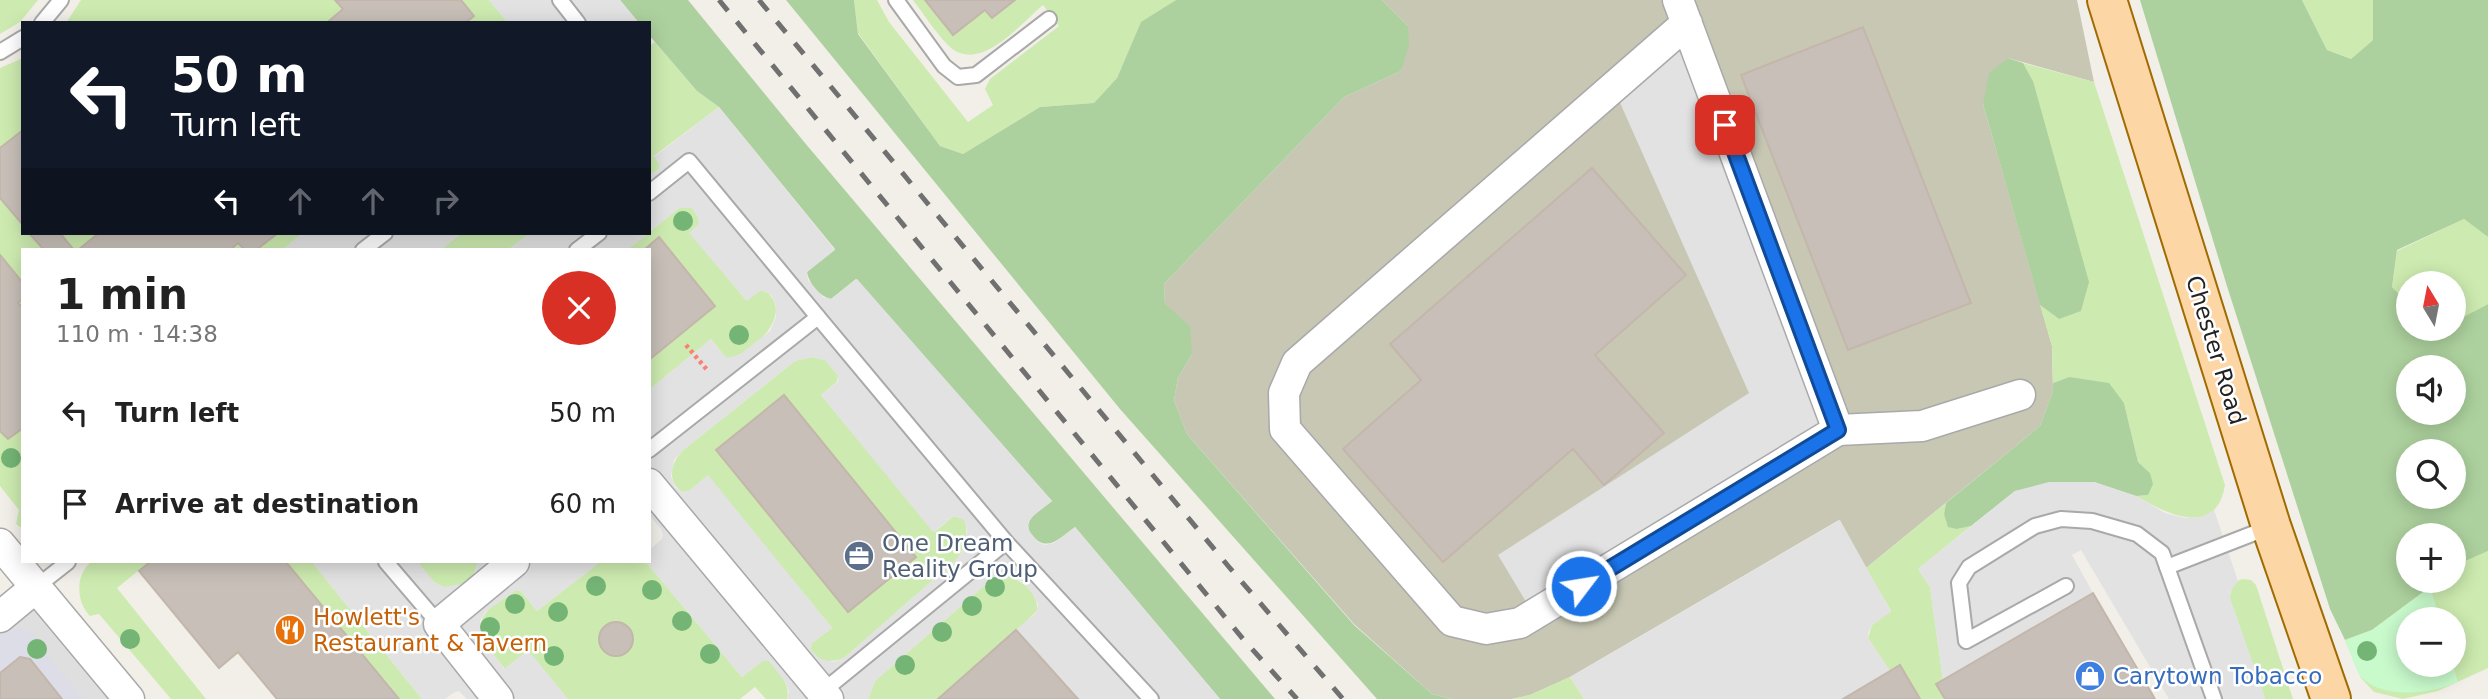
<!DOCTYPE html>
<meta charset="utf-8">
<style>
body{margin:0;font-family:"DejaVu Sans",sans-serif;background:#f6f6f6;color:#222;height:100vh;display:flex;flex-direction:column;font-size:26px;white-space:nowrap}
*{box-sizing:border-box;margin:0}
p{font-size:23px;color:#767676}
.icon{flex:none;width:38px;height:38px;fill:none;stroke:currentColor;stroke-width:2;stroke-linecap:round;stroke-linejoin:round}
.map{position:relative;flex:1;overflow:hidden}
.side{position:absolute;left:21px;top:248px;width:630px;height:315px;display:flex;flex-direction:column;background:#fff;border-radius:0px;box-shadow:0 4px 18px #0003}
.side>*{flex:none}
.hud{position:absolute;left:21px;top:21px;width:630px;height:214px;border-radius:0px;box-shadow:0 4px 18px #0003;background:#111827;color:#fff;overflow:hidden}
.needle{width:46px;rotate:350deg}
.tools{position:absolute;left:2396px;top:271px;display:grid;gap:14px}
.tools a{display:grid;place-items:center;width:70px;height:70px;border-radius:50%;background:#fff;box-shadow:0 4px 18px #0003;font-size:35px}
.pin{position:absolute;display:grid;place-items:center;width:60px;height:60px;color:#fff;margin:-30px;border-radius:14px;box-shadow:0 4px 10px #0006}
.me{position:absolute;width:77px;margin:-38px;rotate:59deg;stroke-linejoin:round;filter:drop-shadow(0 0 5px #0008)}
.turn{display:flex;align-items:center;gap:24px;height:147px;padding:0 35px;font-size:32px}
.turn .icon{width:91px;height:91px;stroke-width:2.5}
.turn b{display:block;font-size:49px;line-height:60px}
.lanes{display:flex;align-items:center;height:66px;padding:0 35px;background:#0003;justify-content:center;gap:35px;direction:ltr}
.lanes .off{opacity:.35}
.round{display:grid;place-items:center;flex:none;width:74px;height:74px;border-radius:37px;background:#f6f6f6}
.headline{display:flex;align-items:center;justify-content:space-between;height:119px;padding:0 35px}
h1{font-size:42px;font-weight:800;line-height:52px}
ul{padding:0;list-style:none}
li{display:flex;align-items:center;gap:21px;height:91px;padding:0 35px}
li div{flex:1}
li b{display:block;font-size:26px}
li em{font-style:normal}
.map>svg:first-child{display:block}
.residential{fill:#e0dfdf}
.construction{fill:#c7c7b4}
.grass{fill:#cdebb0;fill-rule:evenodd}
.forest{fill:#add19e;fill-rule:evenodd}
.park{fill:#c8facc}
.parking{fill:#e2e2e2;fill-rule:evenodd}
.plaza{fill:#dddde8}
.building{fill:#c7bfb8;stroke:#c4b6ab;stroke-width:2}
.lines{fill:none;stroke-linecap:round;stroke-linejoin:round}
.lane-casing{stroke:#a9a9a9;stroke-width:18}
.street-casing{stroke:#a9a9a9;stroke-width:33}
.primary-casing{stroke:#a06b00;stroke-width:42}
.path{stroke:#fa8072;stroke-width:4.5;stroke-dasharray:3.5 3.5;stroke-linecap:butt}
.lane{stroke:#fff;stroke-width:14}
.street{stroke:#fff;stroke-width:30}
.primary{stroke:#fcd6a4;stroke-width:38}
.rail{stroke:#707070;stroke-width:5;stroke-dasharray:14 14;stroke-linecap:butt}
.tree{fill:#74b475}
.route-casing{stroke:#114b97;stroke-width:18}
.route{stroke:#1a73e8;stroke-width:12}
.labels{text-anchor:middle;stroke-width:5;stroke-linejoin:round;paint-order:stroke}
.street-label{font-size:23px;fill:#222;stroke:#fff}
.service-label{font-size:23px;fill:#4e5e75;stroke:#fff;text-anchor:start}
.food-label{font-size:23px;fill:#c56008;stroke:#fff;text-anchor:start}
.shop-label{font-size:23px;fill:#366cbe;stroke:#fff;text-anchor:start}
</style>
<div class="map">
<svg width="2488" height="699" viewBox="0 0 2488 699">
<rect width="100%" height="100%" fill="#f2efe9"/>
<path class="residential" d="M35 589 127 699H0V617Z"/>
<path class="construction" d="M1382 0H2077L2094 82 2008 58 1983 104 2052 346 2053 391 2040 426 1866 568 1839 520 1570 677 1530 695 1512 699H1452L1432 694 1354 624 1187 434 1174 400 1178 378 1192 354 1165 304 1164 284 1344 97 1401 71 1408 26Z"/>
<g class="grass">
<path d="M0 0H38L20 22 0 34Z"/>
<path d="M81 0H489L508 23H66Z"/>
<path d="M854 0H877L889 22 968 122 993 105 985 89 990 79 1059 26 1043 5C1019 25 978 77 947 44 934 31 924 14 913 0H1176L1141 23 1117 78 1094 103 1040 107 963 154 940 146 858 33Z"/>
<path d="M2302 0H2373V40L2351 59 2327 50Z"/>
<path d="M655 42 697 91 719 107 654 156 659 163V169L649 176V46Z"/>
<path d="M23 58V233H303L282 250H23V529L16 524 19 510 0 486V68Z"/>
<path d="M2023 63 2094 82 2225 485C2216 539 2167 514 2136 496L2148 495 2150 473 2138 462 2124 403 2069 377 2053 383 2052 346 2040 305 2059 319 2033 81Z"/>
<path d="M686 207 692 208 698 217 699 224 690 233 746 300C750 298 756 292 760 291 764 290 768 293 770 295 792 319 747 358 726 358L711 339 649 390V250H627L679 208Z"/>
<path d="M2464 219 2488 237V304L2454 322V284H2408V303L2392 287 2397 251Z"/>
<path d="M462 233H530L508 250H440Z"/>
<path d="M812 357 825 360 838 375 837 382 821 395 934 532 954 516 965 520C968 536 966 546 957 559L844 658C831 663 818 663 810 649L812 643 832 628 708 476 689 491 682 492C666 480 671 463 683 450L795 361Z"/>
<path d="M1946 503 1944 514 1957 529 1971 526 1918 569 1930 587 1943 680 1936 684 1945 699H1920L1890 671 1868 638 1872 625 1891 611 1866 568Z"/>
<path d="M2488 551V668L2438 691 2403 699 2374 692 2361 678 2345 640 2372 630 2438 581H2454V569L2463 562ZM2408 620H2454V665H2408Z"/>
<path d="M91 562H312L422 699H277L239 653 219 668 138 571 117 588 206 699H171L99 614 90 616C76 602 75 575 91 562Z"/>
<path d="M418 562H477C478 578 456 592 441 586 431 582 424 570 418 562Z"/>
<path d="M600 562H646L742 677 762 661H769C778 672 791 683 787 699H766L755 687 740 699H568L528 651 505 669C489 648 465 627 494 605 501 600 508 593 517 590L521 591 537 611Z"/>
<path d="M1010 577C1024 582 1039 594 1037 611L1017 630 1078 699H868L875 681 985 585 995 578Z"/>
<path d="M2242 579 2251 580 2256 585 2293 699H2265L2230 599C2230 589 2233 583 2242 579Z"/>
<path d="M1570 677 1584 699H1512L1530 695Z"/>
</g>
<g class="forest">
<path d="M620 0H688L805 143 1275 699H1220L1075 527C1061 537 1047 554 1032 535 1028 530 1027 526 1030 520 1035 512 1045 507 1052 501L856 279 831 299C819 296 809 284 807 272L835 249 719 107 697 91 649 35V23H639Z"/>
<path d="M786 0H854L858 34 940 146 963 154 1040 107 1094 103 1117 78 1141 22 1176 0H1382L1408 26 1409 45 1401 71 1344 97 1164 284 1165 304 1190 326 1192 354 1178 378 1174 400 1187 434 1354 625 1432 694 1452 699H1377L1120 409Z"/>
<path d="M2140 0H2302L2327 50 2351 59 2373 40V0H2488V237L2464 219 2397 250 2392 287 2408 303V329H2454V322L2488 304V551L2463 562 2454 569V536H2408V581H2438L2372 630 2345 640 2330 609 2226 283ZM2408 368H2454V413H2408ZM2408 452H2454V497H2408Z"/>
<path d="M2008 58 2023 63 2033 81 2089 282 2081 311 2059 319 2040 305 1983 104 1989 73Z"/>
<path d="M2069 377 2109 383 2124 403 2138 462 2150 473 2153 484 2148 495 2136 496 2094 482 2015 491 1971 526 1957 529 1948 527 1944 514 1946 503 2040 426 2053 391V383Z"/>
</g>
<path class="park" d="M2430 587 2440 619 2408 620V665H2453L2458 682C2429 695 2380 699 2360 676 2354 665 2350 652 2345 640L2372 630Z"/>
<g class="parking">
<path d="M489 0H620L639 23H508Z"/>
<path d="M1687 23 1838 430 1534 615 1498 555 1749 393 1613 87Z"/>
<path d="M719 107 835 250 807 272 808 280 823 297 831 299 857 279 1052 501 1033 516 1028 523 1029 531 1038 542 1045 545 1054 543 1075 527 1220 699H1078L1016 630 1037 612 1038 604 1032 593 1022 581 1010 577 995 578 985 585 875 681 868 699H787L789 692 786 683 769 661H762L742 677 646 562H649V550L662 539 663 535 661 529 649 515V390L711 339 726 358 739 355 770 331 776 317V305L772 296 765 291H760L747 301 689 233 699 224 698 217 692 208H679L649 232V176L659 169V163L654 157ZM812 357 825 360 838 375V382L821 395 933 532 954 516 965 520 967 532 965 546 957 559 844 658 833 662 820 659 810 649 812 643 832 628 708 475 689 491 682 492 675 487 671 476 674 460 683 450 795 361Z"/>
<path d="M303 233H462L440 250H282Z"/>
<path d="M530 233H649L627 250H508Z"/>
<path d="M2049 482H2094L2136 496 2165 513 2184 518 2202 517 2214 510 2238 581 2230 592V599L2265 699H2169L2081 550 2072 555 2093 593 1943 680 1930 587 1918 569 2015 491Z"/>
<path d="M1840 520 1891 612 1872 625 1868 633V638L1890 671 1843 699H1584L1570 677Z"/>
<path d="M312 562H418L434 582 444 587 461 584 476 573 477 562H600L537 611 521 591 517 590 485 612 480 621 483 640 504 669 528 650 568 699H467L459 691 455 692 445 699H422Z"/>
</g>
<path class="plaza" d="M20 629 32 633 44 644 47 655 84 699H62L30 659 20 657 0 673V634Z"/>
<g class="building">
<path d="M335 0H461L474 16 465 23H331L329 21 343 9Z"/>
<path d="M925 0H1015L992 18 985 10 953 35Z"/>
<path d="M1863 27 1971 303 1848 350 1741 75Z"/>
<path d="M23 130V225L0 198V148Z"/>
<path d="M1592 168 1686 275 1595 355 1664 433 1604 485 1573 449 1443 562 1343 449 1421 380 1390 344Z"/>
<path d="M29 233H60L74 250H44Z"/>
<path d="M99 233H278L256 250H245L238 243 230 250H78Z"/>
<path d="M659 237 715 306 649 360V250H644Z"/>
<path d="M0 255 23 283V299L18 303 23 308V428L8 439 0 431Z"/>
<path d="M784 395 916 557 848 612 716 450Z"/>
<path d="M150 562H286L399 699H277L238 652 219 668 139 571Z"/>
<path d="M2093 593 2155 699H1945L1936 684Z"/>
<circle cx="616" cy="639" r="17"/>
<path d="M1016 630 1078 699H938Z"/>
<path d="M20 657 30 659 62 699H0V673Z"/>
<path d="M1900 665 1920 699H1843L1890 671Z"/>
</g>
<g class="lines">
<g class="lane-casing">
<g id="lane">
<path d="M560 0 578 23"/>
<path d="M896 0 944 66 958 77 976 75 1049 19"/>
<path d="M42 23 61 0"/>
<path d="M0 52 23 38"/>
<path d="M649 193 689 161 818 317 649 450"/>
<path d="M363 250 385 233"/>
<path d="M577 250 599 233"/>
<path d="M818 317 1006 542 1151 699"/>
<path d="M386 562 439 624"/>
<path d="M2167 567 2270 527"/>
<path d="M2066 586 1966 641 1959 583 1969 567 2035 526 2061 519 2092 521 2137 534 2162 553 2214 699"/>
<path d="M35 588 68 562"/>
<path d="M822 692 1006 542"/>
</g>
</g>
<g class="street-casing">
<g id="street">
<path d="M1678 0 1838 430 1520 623 1486 629 1452 621 1285 429 1284 393 1297 363 1687 23"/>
<path d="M1838 430 1922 426 2020 395"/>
<path d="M649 484 828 699"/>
<path d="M0 544 129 699"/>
<path d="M0 617 35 588"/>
<path d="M498 699 439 624 514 562"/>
</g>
</g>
<g class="primary-casing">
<path id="primary" d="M2107 0 2271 526 2331 699"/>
</g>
<path class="path" d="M686 345 708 371"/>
<use href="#lane" class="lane"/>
<use href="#street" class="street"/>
<use href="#primary" class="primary"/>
<g class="rail">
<path d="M719 0 1243 639 1297 699"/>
<path d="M759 0 1229 567 1343 699"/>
</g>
</g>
<g class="tree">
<circle cx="683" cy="221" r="10"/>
<circle cx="739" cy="335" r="10"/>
<circle cx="11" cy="458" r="10"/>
<circle cx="596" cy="586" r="10"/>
<circle cx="995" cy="587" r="10"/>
<circle cx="652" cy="590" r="10"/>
<circle cx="515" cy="604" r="10"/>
<circle cx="972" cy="606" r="10"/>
<circle cx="558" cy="612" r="10"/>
<circle cx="682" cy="621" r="10"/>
<circle cx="490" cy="627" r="10"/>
<circle cx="942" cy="632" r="10"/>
<circle cx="130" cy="639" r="10"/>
<circle cx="37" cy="649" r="10"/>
<circle cx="2367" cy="651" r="10"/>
<circle cx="710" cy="654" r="10"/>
<circle cx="554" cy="656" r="10"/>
<circle cx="905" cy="665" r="10"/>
</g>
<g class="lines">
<g class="route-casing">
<path id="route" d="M1581 586 1838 430 1725 125"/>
</g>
<use href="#route" class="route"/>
</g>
<defs>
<g id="office-disc" transform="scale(1.575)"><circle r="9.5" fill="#5c6f8a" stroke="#fff"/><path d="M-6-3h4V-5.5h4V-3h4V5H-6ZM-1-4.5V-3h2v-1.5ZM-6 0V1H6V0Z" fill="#fff"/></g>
<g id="restaurant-disc" transform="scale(1.575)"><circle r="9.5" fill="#e8710a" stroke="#fff"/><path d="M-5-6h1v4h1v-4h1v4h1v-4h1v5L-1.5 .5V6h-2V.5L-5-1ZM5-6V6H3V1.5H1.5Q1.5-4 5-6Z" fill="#fff"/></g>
<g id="shop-disc" transform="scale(1.575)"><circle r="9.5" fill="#3f7fe0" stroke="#fff"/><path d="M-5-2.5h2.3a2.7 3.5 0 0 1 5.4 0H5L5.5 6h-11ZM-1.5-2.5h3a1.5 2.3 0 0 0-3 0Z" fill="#fff"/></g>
</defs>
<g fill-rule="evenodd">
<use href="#office-disc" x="859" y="556"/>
<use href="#restaurant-disc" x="290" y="630"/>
<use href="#shop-disc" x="2090" y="676"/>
</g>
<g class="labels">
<g class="street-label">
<text transform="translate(2216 350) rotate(73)" y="8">Chester Road</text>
</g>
<g class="service-label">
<text x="882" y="551">One Dream<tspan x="882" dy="26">Reality Group</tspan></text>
</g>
<g class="food-label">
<text x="313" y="625">Howlett's<tspan x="313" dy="26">Restaurant &amp; Tavern</tspan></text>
</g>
<g class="shop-label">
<text x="2113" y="684">Carytown Tobacco</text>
</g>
</g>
</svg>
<div class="tools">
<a><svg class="needle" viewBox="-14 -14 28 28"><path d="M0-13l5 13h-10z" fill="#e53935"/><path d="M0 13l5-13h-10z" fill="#767676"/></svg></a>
<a><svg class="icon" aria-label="sound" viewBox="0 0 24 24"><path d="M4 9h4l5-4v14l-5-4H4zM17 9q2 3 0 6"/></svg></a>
<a><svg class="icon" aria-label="search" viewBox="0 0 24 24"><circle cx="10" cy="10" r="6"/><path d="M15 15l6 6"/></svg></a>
<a>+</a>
<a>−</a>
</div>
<div class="pin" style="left:1725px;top:125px;background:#d93025"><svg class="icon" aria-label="arrive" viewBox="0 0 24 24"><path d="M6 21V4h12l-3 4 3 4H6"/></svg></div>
<svg class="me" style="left:1581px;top:586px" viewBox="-20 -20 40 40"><circle r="17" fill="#1a73e8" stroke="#fff" stroke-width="3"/><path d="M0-11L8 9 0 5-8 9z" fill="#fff"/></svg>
<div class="hud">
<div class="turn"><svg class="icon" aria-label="left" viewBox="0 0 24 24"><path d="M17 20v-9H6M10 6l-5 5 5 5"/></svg><div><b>50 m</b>Turn left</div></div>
<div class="lanes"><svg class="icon" aria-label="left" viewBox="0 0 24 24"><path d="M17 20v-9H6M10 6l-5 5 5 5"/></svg><svg class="icon off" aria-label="ahead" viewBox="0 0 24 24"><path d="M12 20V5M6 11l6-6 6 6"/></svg><svg class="icon off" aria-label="ahead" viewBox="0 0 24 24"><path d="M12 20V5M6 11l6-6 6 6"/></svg><svg class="icon off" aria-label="right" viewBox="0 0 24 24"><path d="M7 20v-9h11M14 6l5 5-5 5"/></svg></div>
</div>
<section class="side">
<div class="headline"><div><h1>1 min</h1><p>110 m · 14:38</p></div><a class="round" style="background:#d93025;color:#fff"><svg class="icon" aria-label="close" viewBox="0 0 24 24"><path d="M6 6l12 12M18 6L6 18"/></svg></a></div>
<ul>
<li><svg class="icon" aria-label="left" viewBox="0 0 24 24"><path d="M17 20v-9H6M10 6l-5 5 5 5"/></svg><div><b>Turn left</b></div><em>50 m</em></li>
<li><svg class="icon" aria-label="arrive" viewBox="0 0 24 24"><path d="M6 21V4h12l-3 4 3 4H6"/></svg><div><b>Arrive at destination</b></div><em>60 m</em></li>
</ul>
</section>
</div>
